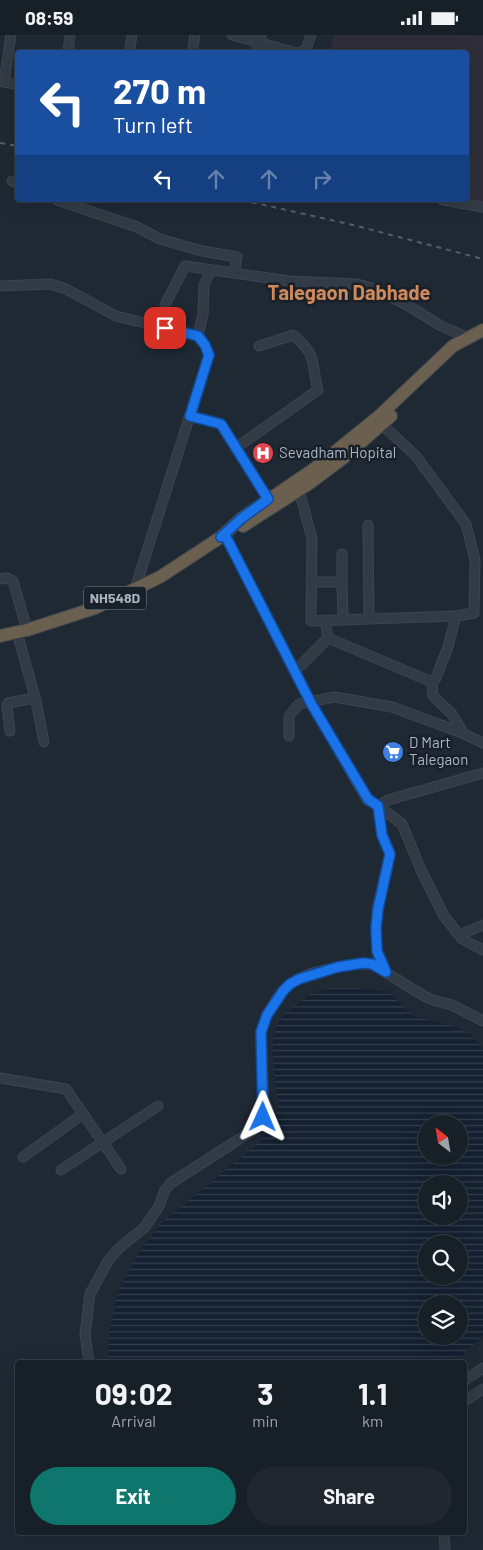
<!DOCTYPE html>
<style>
body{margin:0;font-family:Barlow,sans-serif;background:#20272f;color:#f1f3f6;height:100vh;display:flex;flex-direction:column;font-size:19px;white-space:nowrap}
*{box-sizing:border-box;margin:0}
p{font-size:16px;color:#9ea2a7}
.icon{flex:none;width:28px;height:28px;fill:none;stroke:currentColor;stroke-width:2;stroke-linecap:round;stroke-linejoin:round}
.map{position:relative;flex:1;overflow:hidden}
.drawer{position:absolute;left:15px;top:1325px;width:452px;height:175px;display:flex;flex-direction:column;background:#171f27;border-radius:5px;box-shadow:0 5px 20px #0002,0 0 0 1px #363d44}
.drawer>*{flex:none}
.banner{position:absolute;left:15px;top:15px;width:454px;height:152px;border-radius:5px;box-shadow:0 5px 20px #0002,0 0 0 1px #363d44;background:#1a4fa0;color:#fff;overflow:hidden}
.needle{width:32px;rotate:329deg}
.tools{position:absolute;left:418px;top:1080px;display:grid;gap:10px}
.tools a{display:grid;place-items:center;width:50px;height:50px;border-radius:50%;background:#171f27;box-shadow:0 5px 20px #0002,0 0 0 1px #363d44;font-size:25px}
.pin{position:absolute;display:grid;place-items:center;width:42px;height:42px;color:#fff;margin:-21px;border-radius:10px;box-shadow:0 2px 8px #0006}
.me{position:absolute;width:55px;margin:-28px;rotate:1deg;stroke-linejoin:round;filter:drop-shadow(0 0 4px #0008)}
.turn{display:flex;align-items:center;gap:18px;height:105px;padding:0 15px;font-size:22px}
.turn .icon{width:65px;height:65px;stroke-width:2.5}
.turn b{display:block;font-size:35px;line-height:42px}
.lanes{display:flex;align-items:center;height:48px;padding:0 15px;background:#0003;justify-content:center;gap:25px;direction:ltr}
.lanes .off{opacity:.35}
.eta{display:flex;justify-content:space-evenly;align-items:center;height:85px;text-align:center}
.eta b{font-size:30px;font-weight:700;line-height:35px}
.button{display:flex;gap:10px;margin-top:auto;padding:10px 15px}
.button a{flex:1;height:58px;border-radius:30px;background:#0f766e;color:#fff;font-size:20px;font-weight:700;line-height:58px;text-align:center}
.button a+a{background:#20272f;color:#f1f3f6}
.status{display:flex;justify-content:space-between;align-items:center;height:35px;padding:0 25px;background:#171f27;direction:ltr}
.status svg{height:14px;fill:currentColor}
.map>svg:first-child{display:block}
.medical{fill:#2e2d39}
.water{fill:url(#water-rules);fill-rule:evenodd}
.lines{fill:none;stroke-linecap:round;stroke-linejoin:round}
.minor-casing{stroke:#3c444f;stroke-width:11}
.highway-casing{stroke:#3d454f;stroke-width:14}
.minor{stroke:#323b45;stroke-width:9}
.highway{stroke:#6b5f4f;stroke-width:12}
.rail{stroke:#545f6c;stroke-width:2;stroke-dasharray:5 5;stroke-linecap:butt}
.route-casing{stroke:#114b97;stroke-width:12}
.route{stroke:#1a73e8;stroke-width:9}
.labels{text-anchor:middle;stroke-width:5;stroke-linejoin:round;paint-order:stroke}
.shield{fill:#182029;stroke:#808894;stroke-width:1}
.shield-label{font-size:14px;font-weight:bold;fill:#acb5c2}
.poi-label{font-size:15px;fill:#acb5c2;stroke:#182029;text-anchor:start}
.district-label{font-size:20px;font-weight:bold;fill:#d0895a;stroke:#182029}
</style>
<div class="status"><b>08:59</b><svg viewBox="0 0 49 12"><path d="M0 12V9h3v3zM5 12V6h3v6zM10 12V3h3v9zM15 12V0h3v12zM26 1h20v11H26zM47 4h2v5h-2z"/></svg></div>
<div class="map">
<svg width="483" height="1515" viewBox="0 0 483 1515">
<defs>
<pattern id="water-rules" width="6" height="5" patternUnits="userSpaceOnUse" patternTransform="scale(1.25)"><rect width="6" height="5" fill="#142131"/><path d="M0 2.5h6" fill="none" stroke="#343f4d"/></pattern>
</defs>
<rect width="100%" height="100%" fill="#1f2934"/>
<path class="medical" d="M333 0H483V174L466 165V18H330Z"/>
<path class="water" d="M330 953H355L388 956 413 981 456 992 472 1001 483 1014V1301L454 1327H108L109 1299 118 1257 134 1225 160 1189 260 1107 274 1086 277 1077 278 1066 273 1025V1002L277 990 285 978 311 959ZM426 1089H459V1121H426ZM426 1149H459V1181H426ZM426 1209H459V1241H426ZM426 1269H459V1301H426Z"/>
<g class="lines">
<g class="minor-casing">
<g id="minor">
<path d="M232 0 286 15 298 18"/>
<path d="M68 18 70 0"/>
<path d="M129 18 132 0"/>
<path d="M192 18 195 0"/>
<path d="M256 18 261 0"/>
<path d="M300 18 306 14 311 0"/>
<path d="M0 46 18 50"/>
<path d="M4 47 11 0"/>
<path d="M12 146 18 148"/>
<path d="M57 165 137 192 160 204 202 216 237 222 234 238"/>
<path d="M443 165 483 172"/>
<path d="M0 251 51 249 66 254 116 281 198 301"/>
<path d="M165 270 185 231 289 246 357 249 372 253 407 270 441 291 469 303"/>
<path d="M190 381 221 389 268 464"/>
<path d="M236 413 318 355C310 326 319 322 293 300L259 311"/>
<path d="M299 455 312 504 311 586 456 581 474 578 475 525 466 489 415 420 378 386"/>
<path d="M368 490 369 583"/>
<path d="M225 500 312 669 367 765 378 771 388 765 483 738"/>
<path d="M0 544 7 543 13 546 27 595"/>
<path d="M311 547H342L343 584"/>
<path d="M342 547V519"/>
<path d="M135 554 209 320 205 310 198 301 203 279 204 250 211 235"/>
<path d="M325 585 328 603 432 647 436 643 448 612 456 581"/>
<path d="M17 597 36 666 44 707"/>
<path d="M295 636 328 603"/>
<path d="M432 647 433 661 452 679 464 699"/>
<path d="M10 696 7 671 8 668 34 663"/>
<path d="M289 701V681L299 669 334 662 392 672 460 697 483 708"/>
<path d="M378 771 402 789 421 835 444 881 462 904 483 915"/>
<path d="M378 771 382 800 390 819 377 874 376 893 377 916 386 937"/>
<path d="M459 900 483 890"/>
<path d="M0 1043 66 1054 121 1134"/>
<path d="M23 1122 83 1079"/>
<path d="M61 1135 158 1071"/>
<path d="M89 1328 85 1299 90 1259 108 1226 119 1213 144 1193 149 1186 159 1171 165 1155 171 1148 255 1094 260 1088 263 1082 264 1072 261 997C264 982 277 960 289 950 305 936 351 928 372 929L424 961 433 965 452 970 483 986"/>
<path d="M465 1345 483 1333"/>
<path d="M465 1366 483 1354"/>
<path d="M444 1498 445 1515"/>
</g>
</g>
<g class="highway-casing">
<g id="highway">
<path d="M243 491 310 448 342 424 391 381"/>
<path d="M0 601 27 595 95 573 160 542 221 502 242 483 314 434 378 382 453 311 483 295"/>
</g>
</g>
<use href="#minor" class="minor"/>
<use href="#highway" class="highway"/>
<g class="rail">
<path d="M0 108 18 111"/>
<path d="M242 165 353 190 483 224"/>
</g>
</g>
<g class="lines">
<g class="route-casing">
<path id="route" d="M165 293 198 301 205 310 209 320 190 381 221 389 268 464 242 483 221 502 225 500 312 670 368 764 378 771 382 800 390 819 378 874 376 893 377 916 386 937 372 929 363 928 338 932 299 944 290 949 283 956 267 980 261 997 263 1082"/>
</g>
<use href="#route" class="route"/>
</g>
<defs>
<g id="hospital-disc" transform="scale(1.125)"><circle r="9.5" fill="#e0444e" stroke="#182029"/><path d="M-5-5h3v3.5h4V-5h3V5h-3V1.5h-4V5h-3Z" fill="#fff"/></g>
<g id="supermarket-disc" transform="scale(1.125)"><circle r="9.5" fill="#3f7fe0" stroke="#182029"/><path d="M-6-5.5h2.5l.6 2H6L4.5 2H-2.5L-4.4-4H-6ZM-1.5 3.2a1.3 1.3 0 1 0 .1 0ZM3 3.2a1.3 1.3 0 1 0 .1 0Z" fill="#fff"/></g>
</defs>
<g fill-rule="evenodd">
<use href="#hospital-disc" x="263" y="418"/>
<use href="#supermarket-disc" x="393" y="717"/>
</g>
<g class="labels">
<rect class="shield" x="84" y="551.5" width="62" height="23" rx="4"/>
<g class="shield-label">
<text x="115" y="568">NH548D</text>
</g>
<g class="poi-label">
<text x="279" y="423">Sevadham Hopital</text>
<text x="409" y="713">D Mart<tspan x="409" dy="17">Talegaon</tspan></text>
</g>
<g class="district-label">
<text x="349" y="265">Talegaon Dabhade</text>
</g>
</g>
</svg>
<div class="tools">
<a><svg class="needle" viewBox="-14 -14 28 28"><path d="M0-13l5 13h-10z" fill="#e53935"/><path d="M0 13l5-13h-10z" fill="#9ea2a7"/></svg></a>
<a><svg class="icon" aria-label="sound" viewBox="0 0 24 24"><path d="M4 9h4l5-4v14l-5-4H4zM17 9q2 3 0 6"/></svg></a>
<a><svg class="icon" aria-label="search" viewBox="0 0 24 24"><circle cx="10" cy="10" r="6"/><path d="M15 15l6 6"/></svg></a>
<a><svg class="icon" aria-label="layers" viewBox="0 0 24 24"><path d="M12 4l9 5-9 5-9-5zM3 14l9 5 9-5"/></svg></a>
</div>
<div class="pin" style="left:165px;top:293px;background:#d93025"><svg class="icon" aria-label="arrive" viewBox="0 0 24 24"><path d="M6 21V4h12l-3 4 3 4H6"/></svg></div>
<svg class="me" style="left:263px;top:1082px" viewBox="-20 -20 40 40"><path d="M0-17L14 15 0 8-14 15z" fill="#1a73e8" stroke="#fff" stroke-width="4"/></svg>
<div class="banner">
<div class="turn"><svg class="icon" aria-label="left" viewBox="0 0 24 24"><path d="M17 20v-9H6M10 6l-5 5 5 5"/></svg><div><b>270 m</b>Turn left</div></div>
<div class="lanes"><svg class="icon" aria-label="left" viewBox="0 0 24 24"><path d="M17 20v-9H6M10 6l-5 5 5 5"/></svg><svg class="icon off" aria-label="ahead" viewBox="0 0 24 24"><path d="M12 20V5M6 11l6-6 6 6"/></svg><svg class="icon off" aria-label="ahead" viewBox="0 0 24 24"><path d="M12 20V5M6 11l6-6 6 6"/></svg><svg class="icon off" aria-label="right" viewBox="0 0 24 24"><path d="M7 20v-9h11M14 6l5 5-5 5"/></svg></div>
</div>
<section class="drawer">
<div class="eta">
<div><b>09:02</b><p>Arrival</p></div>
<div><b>3</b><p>min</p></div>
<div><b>1.1</b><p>km</p></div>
</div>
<div class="button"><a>Exit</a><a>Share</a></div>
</section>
</div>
